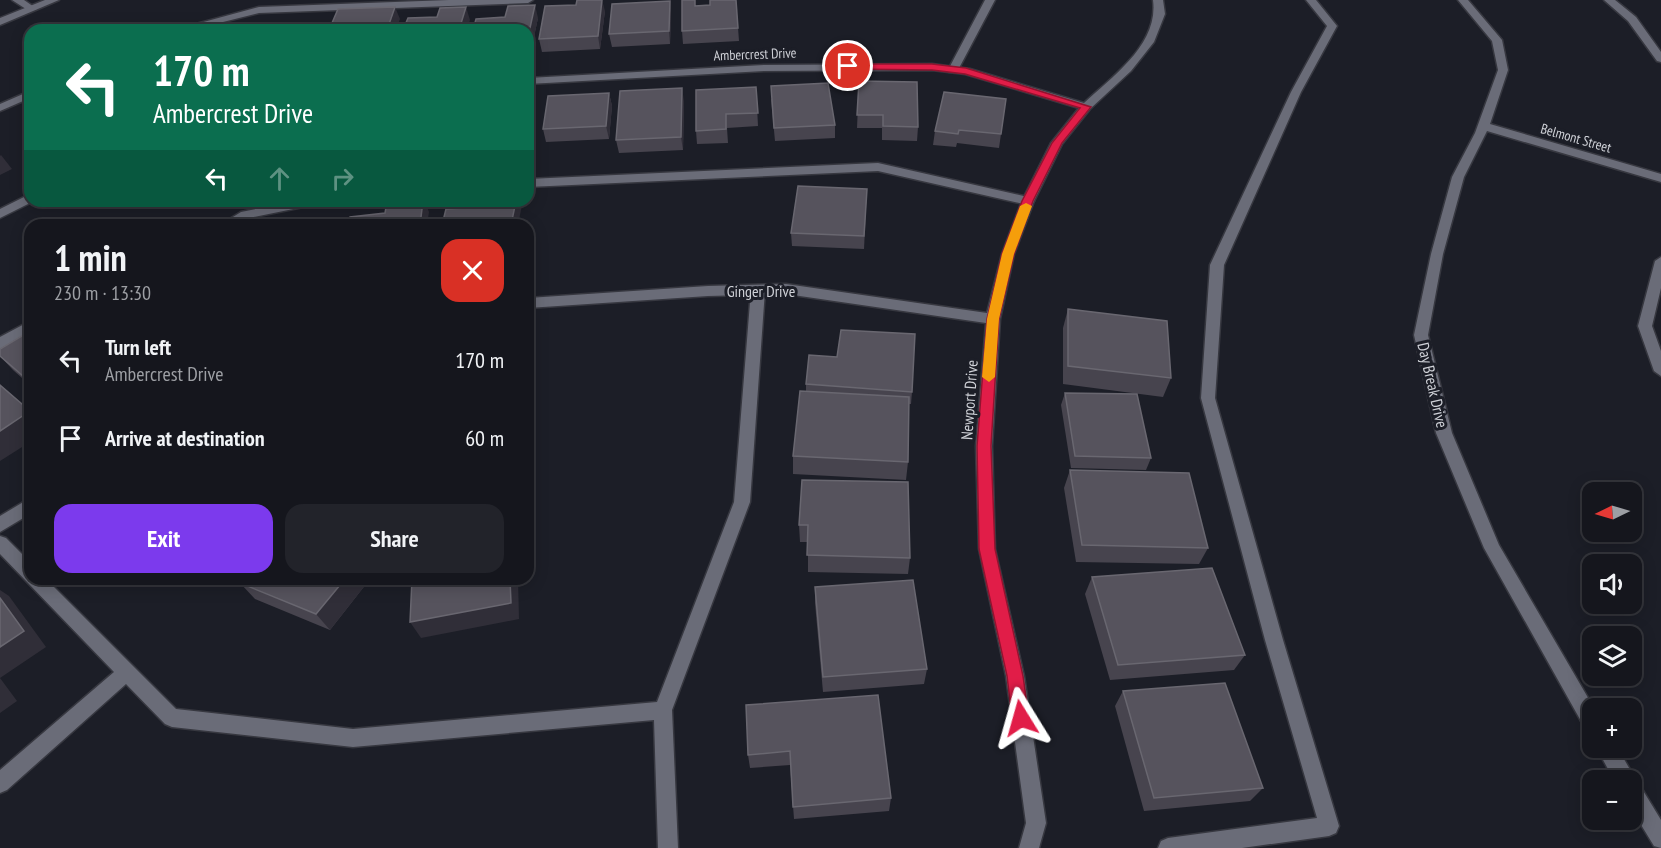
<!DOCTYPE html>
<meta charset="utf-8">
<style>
body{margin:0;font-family:"PT Sans Narrow",sans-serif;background:#22232a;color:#f1f3f6;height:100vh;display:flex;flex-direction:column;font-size:22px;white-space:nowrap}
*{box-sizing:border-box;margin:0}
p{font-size:20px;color:#9d9fa4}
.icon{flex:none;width:33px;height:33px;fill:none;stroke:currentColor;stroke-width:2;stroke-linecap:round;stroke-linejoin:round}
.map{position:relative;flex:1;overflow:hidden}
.panel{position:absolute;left:24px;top:219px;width:510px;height:366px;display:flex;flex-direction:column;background:#15161d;border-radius:18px;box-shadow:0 3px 15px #0003,0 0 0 2px #34353b}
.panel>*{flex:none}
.guide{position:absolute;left:24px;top:24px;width:510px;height:183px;border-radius:18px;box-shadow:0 3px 15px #0003,0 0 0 2px #34353b;background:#0b6e4f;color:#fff;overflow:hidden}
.needle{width:39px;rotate:265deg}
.fabs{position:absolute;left:1582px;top:482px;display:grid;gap:12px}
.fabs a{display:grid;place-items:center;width:60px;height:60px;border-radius:12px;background:#15161d;box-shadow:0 3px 15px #0003,0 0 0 2px #34353b;font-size:30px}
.pin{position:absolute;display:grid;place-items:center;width:51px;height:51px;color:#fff;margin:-26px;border:3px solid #fff;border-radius:50%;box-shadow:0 2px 6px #0007}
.me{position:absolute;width:66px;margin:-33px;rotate:352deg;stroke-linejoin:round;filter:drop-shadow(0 0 4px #0008)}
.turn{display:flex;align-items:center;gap:21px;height:126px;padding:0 30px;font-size:27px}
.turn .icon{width:78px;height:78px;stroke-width:2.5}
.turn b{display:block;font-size:42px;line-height:51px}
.lanes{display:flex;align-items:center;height:57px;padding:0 30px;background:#0003;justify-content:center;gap:30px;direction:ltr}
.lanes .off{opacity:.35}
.round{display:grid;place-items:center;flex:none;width:63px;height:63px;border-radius:18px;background:#22232a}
.headline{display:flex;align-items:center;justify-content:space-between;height:102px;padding:0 30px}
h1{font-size:36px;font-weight:600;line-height:45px}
.primary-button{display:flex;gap:12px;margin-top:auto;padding:12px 30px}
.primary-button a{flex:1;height:69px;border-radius:18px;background:#7c3aed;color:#fff;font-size:24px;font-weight:600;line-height:69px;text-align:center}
.primary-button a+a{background:#22232a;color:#f1f3f6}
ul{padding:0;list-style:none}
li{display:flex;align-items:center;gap:18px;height:78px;padding:0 30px}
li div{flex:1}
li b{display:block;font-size:22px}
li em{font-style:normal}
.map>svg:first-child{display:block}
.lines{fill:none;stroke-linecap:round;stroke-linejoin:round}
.lane-casing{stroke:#373840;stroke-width:3}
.street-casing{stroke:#373840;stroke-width:3}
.lane{fill:#6a6c78;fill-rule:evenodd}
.street{fill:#6a6c78;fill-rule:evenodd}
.wall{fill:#47444e}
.shaded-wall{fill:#302e38}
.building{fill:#56535d;stroke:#696770;stroke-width:1.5}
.route{fill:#e11d48;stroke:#92132f;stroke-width:1.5}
.slow{fill:#f59e0b}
.labels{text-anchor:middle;stroke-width:6;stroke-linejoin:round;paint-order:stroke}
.far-street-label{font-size:14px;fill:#cfd1d7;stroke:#1c1e27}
.street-label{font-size:16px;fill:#cfd1d7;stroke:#1c1e27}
</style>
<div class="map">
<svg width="1661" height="848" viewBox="0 0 1661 848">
<rect width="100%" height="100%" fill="#1c1e27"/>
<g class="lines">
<g class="lane-casing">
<g id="lane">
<path d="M12 0H24L37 9 29 11Z"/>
<path d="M449 0H533L528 3 259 13 191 30H174L259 7Z"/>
<path d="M985 0H995L958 70 957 72H949L948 70Z"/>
<path d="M1306 0H1316L1337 26 1301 92 1224 265 1215 398 1283 640 1339 826 1336 833 1329 836 1242 848H1158L1161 841 1168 838 1317 818 1265 640 1201 398 1210 265 1291 92 1327 26Z"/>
<path d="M1604 0H1615L1636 17 1661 52V62L1657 61 1628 21Z"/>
<path d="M30 91V98L0 111V104Z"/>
<path d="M878 163 1028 197 1034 201 1028 205 878 171 528 187V179Z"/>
<path d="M294 201H319L313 205 249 218 236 225H220L241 212Z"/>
<path d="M1661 257V288L1652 326 1661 351V376L1654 371 1638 326 1655 261Z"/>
<path d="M758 285 765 290 750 502 672 710 678 848H658L654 720 353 747 172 727 165 724 126 684 7 790 0 793V770L114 672 0 554V536L6 538 30 562V579H46L176 709 353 729 657 702 734 502 751 290Z"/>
<path d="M30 321V332L0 349V337Z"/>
</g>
</g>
<g class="street-casing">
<g id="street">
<path d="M45 0H59L0 25V18Z"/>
<path d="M1153 0H1163L1165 14 1154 42 1131 71 1090 109 1062 144 1034 201 1014 254 1000 319 992 446 995 549 1024 676 1046 823 1039 848H1019L1026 823 1006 676 979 549 976 446 986 323 786 294 708 296 528 308V298L708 286 786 284 987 313 1002 254 1022 201 1051 143 1079 108 965 74 932 70 764 71 528 84V78L764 65 932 64 970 69 1084 103C1113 76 1159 44 1153 0Z"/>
<path d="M1458 0H1468L1502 40 1508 70 1490 124 1661 174V182L1487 131 1464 177 1443 254 1428 335 1452 433 1499 545 1594 708 1593 733 1586 730 1484 548 1436 433 1414 335 1431 254 1452 177 1475 133 1498 70 1492 41Z"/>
<path d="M30 194V201H34L0 218V209Z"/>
<path d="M30 498V514L0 532V516Z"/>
<path d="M1596 747H1617L1632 773 1634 782 1639 784 1661 820V848L1654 846 1632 810V780H1614Z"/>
</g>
</g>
<use href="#lane" class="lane"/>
<use href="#street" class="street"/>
</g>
<g class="wall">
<path d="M736 0 739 41 683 44 682 31 695 6 710 5Z"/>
<path d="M670 1 671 14 670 44 612 47 609 34Z"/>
<path d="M605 11 600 49 542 52 539 39Z"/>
<path d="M538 18 531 51H528V30Z"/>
<path d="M859 81 918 127 917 141 882 140V128H857Z"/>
<path d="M756 87 758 126 727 128 728 143 697 144 696 131Z"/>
<path d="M609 93 612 106 609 139 546 142 543 129Z"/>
<path d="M771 99 835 125V138L775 141Z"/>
<path d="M1006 99 999 148 957 143 956 147 933 145 935 131Z"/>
<path d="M684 101 683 150 619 153 616 140Z"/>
<path d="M867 189 864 249 792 246 791 233Z"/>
<path d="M1068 309 1171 378 1163 397 1063 384V328Z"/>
<path d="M30 331V385L13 370 0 356V349Z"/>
<path d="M806 384 912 392 911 404H909L908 462 906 480 793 474V456L806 392Z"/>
<path d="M1065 393 1151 458 1146 470 1071 468 1061 405Z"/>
<path d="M1070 470 1208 548 1199 564 1076 562 1064 488Z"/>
<path d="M802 480 910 558 908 574 808 572V542H800L799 525Z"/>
<path d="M1092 577 1245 655 1234 670 1110 680 1085 594Z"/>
<path d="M243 579H370L330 630 255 599 240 583Z"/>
<path d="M815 587 927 669 924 684 823 692 815 603Z"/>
<path d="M1123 691 1263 788 1250 801 1144 811 1115 706Z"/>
<path d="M746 705 891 798 889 811 794 819 790 765 750 768 748 755Z"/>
</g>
<g class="shaded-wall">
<path d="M602 0 605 11 600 49 598 36Z"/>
<path d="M670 1 671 14 670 44 669 31Z"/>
<path d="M535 5 538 18 531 51 528 37Z"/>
<path d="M395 7 400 19 396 30H387Z"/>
<path d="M466 7 470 20 467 30H459Z"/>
<path d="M682 88 684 101 683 150 681 137Z"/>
<path d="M609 93 612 106 609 139 606 126Z"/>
<path d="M532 97 535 110 528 151V117Z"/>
<path d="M1 155 12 169 0 175V156Z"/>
<path d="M423 201H425L429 212 427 225H420Z"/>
<path d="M516 201H520L522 205 518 225H511Z"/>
<path d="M30 412V442L0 461V431Z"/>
<path d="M345 579H370L330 630 316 614Z"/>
<path d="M510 579H518L519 619 421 638 410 622Z"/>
<path d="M0 590 9 596 46 647 0 678 17 701 0 713Z"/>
</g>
<g class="building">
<path d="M577 0H602L598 36 539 39 545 6 576 5Z"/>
<path d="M682 0H695V6L710 5V0H736L738 28 682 31Z"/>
<path d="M670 1 669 31 609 34 612 4Z"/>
<path d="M535 5 528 37V30H473L476 19 505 17 508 6Z"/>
<path d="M395 7 387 30H329L338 9Z"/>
<path d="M466 7 459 30H403L408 18 437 17 440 8Z"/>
<path d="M305 24V30H270Z"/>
<path d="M859 81 917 82 918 127 883 126V115H857Z"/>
<path d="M828 83 835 125 774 128 771 86Z"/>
<path d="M756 87 758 113 726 114V129L696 131V90Z"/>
<path d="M682 88 681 137 616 140 620 91Z"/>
<path d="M944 92 1006 99 1001 134 959 130 958 134 935 131Z"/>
<path d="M609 93 606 126 543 129 548 96Z"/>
<path d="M528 97H532L528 117Z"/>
<path d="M798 186 867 189 864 236 791 233Z"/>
<path d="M399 201H423L420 225H348L350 217 385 213 387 202Z"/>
<path d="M484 201H516L511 225H442L446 209 483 207Z"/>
<path d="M306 220 308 225H291Z"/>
<path d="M1068 309 1167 321 1171 378 1068 366Z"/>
<path d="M841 330 915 334 912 392 806 384 809 355 837 357Z"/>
<path d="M30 331V382L0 356V349Z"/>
<path d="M0 385 30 411 0 431Z"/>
<path d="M800 391 909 397 908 462 793 456Z"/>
<path d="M1065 393 1137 394 1151 458 1075 456Z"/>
<path d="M1070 470 1189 473 1208 548 1082 545Z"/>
<path d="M802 480 908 482 910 558 807 555 808 525H799Z"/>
<path d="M1212 568 1245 655 1118 665 1092 577Z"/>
<path d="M243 579H345L316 614 240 583Z"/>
<path d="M412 579H510L511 603 410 622Z"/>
<path d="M913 580 927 669 823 677 815 587Z"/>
<path d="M0 598 24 631 0 647Z"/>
<path d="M1225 683 1263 788 1154 798 1123 691Z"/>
<path d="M878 695 891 798 793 807 790 751 748 755 746 705Z"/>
</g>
<path class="route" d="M845 64H932L966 68 1091 107 1062 143 1033 201 1014 254 999 319 991 446 995 549 1023 676 1029 718 1027 724 1021 726 1015 724 1012 718 1007 676 979 549 977 446 987 319 1002 254 1022 201 1052 143 1080 108 965 74 932 70 848 69 845 68Z"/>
<path class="slow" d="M1026 203 1032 206 1014 254 999 319 995 377 989 382 982 377 987 319 1002 254 1020 206Z"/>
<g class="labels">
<g class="far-street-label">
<text transform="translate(755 54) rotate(-2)" y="5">Ambercrest Drive</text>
<text transform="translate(1576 138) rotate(16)" y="5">Belmont Street</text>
</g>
<g class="street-label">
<text x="761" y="297">Ginger Drive</text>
<text transform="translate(1433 385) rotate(77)" y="6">Day Break Drive</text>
<text transform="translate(969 400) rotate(-86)" y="6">Newport Drive</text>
</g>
</g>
</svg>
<div class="fabs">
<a><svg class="needle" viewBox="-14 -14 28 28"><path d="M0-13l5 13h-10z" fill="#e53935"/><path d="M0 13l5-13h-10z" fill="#9d9fa4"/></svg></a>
<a><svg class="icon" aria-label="sound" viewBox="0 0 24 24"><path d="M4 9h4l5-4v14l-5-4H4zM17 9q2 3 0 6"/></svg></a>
<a><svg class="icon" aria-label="layers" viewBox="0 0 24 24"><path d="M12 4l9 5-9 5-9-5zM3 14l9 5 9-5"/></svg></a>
<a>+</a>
<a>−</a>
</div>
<div class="pin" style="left:848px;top:66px;background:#d93025"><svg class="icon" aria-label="arrive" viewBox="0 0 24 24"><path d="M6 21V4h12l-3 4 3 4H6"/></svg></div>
<svg class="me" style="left:1021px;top:718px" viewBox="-20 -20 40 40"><path d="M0-17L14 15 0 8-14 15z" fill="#e11d48" stroke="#fff" stroke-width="4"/></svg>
<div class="guide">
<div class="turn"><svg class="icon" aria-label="left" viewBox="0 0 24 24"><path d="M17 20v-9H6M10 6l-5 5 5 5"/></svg><div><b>170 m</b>Ambercrest Drive</div></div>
<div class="lanes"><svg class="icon" aria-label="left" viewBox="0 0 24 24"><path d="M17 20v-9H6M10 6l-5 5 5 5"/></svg><svg class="icon off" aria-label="ahead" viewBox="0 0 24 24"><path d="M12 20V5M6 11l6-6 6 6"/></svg><svg class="icon off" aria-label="right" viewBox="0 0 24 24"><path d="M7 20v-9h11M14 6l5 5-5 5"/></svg></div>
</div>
<section class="panel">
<div class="headline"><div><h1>1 min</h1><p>230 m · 13:30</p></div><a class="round" style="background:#d93025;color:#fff"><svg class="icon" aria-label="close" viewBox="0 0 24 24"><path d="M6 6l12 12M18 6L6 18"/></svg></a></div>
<ul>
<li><svg class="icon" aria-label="left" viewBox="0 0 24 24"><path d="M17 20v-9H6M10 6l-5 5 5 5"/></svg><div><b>Turn left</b><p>Ambercrest Drive</p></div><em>170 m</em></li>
<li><svg class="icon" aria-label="arrive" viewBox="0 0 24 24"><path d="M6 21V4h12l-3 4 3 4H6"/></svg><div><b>Arrive at destination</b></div><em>60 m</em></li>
</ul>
<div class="primary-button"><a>Exit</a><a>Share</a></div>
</section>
</div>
